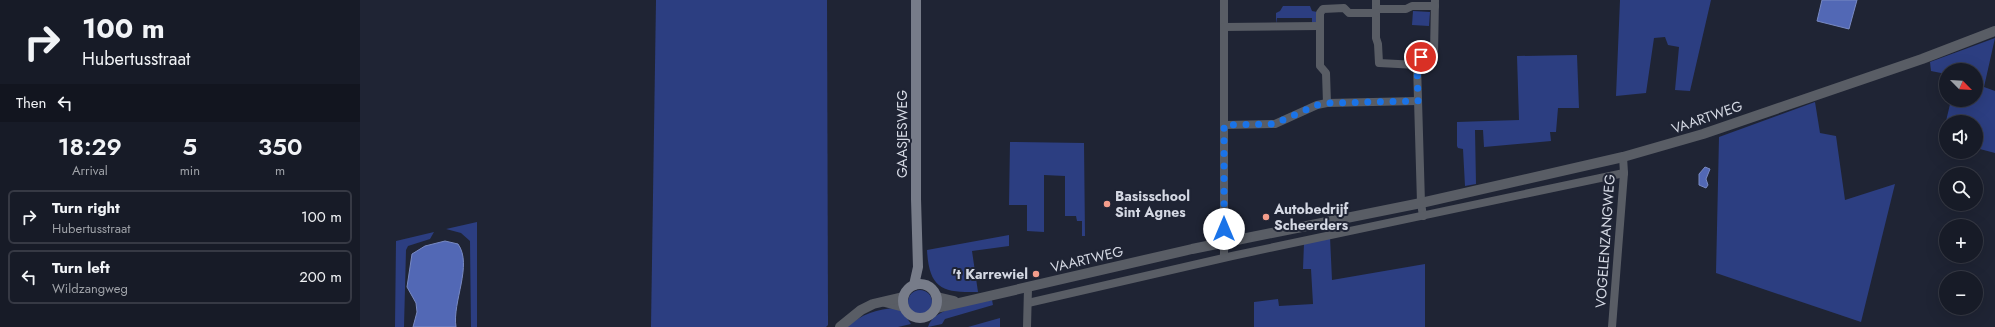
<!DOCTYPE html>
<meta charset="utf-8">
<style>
body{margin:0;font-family:Jost,sans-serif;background:#242833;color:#f1f3f6;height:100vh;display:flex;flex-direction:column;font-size:15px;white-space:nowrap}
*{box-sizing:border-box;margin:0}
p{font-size:13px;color:#9ea1a7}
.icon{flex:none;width:22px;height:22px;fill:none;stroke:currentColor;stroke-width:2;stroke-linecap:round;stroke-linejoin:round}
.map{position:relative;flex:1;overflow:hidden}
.drawer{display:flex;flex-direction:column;background:#171b27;width:360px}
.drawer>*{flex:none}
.top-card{background:#171b27;color:#f1f3f6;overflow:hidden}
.needle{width:26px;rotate:114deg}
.fabs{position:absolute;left:1579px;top:63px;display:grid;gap:8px}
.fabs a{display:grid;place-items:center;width:44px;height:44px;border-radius:50%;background:#171b27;box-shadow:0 4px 16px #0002,0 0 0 1px #363944;font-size:20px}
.pin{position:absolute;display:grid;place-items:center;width:34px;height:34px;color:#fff;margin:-17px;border:2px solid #fff;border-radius:50%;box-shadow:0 1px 4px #0007}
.me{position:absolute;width:44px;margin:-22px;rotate:0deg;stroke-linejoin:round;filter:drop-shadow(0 0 3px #0008)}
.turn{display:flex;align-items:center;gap:14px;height:84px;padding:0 16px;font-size:18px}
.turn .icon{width:52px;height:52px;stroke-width:2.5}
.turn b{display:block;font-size:28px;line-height:34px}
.then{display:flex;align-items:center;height:38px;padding:0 16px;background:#0003;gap:8px;font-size:15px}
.eta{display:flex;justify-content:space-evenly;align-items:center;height:68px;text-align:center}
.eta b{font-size:24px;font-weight:600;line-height:28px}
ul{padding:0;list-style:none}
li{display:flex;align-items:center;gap:12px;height:54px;margin:0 8px 6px;padding:0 8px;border:2px solid #363944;border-radius:6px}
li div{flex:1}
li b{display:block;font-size:15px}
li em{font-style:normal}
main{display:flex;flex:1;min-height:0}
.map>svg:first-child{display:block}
.green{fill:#2c3e81}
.water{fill:#5268b5;stroke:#798ac3}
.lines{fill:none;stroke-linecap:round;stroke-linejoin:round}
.minor{stroke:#595d65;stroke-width:8}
.tertiary{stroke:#595d65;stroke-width:10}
.secondary{stroke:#777c89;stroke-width:10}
.route{stroke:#1a73e8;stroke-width:7;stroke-dasharray:0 12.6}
.poi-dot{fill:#f49d8b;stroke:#1f2434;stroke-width:1.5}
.labels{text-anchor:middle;stroke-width:4;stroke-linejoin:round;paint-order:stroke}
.street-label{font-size:14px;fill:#d4d8e3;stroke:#1f2434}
.poi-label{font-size:14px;font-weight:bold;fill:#d4d8e3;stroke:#1f2434;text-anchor:start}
</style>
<main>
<section class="drawer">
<div class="top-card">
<div class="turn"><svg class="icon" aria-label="right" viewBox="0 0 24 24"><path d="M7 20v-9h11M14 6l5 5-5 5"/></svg><div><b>100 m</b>Hubertusstraat</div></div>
<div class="then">Then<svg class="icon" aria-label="left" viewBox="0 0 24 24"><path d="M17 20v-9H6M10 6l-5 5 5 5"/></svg></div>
</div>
<div class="eta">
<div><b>18:29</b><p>Arrival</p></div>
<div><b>5</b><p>min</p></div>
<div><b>350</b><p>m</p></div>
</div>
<ul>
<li><svg class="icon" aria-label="right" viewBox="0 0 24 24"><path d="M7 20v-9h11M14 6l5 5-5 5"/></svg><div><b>Turn right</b><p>Hubertusstraat</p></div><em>100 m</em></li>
<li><svg class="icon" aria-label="left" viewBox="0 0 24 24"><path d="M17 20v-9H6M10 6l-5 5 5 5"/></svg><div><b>Turn left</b><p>Wildzangweg</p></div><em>200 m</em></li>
</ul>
</section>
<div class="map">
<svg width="1635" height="327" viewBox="0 0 1635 327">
<rect width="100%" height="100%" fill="#1f2434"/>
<g class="green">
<path d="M296 0H467L468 325 466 327H291Z"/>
<path d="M1260 0H1351L1330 91 1315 90 1319 47 1308 45 1305 37 1294 38 1286 93 1256 96Z"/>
<path d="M923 6H950L952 11 957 12 956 22 952 24V18H917L916 24V13L920 11Z"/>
<path d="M1053 11 1070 12 1069 26 1052 25Z"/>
<path d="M1635 38 1624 87 1635 91V153L1616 148V122H1586V139L1582 138 1591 100H1616V70H1586V74L1571 71 1570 62Z"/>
<path d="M1217 55 1219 108H1198L1196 132H1190L1191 141 1124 147 1123 130H1115L1116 184 1105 186 1103 149 1098 148 1097 146V122L1159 120 1157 56Z"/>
<path d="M1455 102 1460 133 1476 136 1485 200 1535 184 1501 322 1356 273 1359 137Z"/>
<path d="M650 142 724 143 725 236H722V221H717L716 216H705V176L684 175V232L667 231V205H649Z"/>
<path d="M117 222V327H111L110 241 101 233 86 229Z"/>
<path d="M74 232 70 239 48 246 46 250 44 327H35L36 241Z"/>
<path d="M649 235V246L612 251 618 292C582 293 569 288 567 250Z"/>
<path d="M970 237 972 280 1065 264V327H894V302L918 299 919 306 953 304 951 269H943L944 243Z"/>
<circle cx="560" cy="302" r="12"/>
<path d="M632 300 633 305 585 319 582 324 568 327C574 306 615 304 632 300Z"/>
<path d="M536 308 542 311 551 324 538 327H487C501 314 518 309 536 308Z"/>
<path d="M640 318V327H608Z"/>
</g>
<g class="water">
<path d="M1462 0H1497L1489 29 1457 21Z"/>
<path d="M1345 167 1350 169 1346 179 1348 185 1346 188 1339 185V174Z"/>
<path d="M85 241 98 244C113 265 92 302 96 327H53L57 312 56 303 47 287 52 254 65 246Z"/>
</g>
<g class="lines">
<g class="minor">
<path d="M864 0V257"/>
<path d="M1016 0V38L1018 44 1019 63 1057 65"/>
<path d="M1016 9H1046L1052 6H1075"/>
<path d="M864 27 959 26"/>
<path d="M967 103 966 73 960 66V13L963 9 984 8 989 13H1016"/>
<path d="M864 125 915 124 957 105 967 103 1058 101"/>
<path d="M1063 216 1061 203 1057 65 1058 59 1072 57 1074 54 1075 0"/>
<path d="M668 303 872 256 1264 173"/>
<path d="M667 327 668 288"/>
<path d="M1252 327 1264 173 1263 157"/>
</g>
<g class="tertiary">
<path d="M577 297 594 301"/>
<path d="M525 302 544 307"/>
<path d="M577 308 832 249 1061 203 1263 157 1343 134 1562 59 1635 31"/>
<path d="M480 327 501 310 513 304 543 297"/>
</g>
<g class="secondary">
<circle cx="560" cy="301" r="17"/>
<path d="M554 285 558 267 556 199V0"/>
</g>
</g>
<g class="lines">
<path class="route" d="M864 229V125L914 124 957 105 967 103 1058 101 1057 62 1061 57"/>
</g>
<g class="poi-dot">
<circle cx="747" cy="204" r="4"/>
<circle cx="906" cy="217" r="4"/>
<circle cx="676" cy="274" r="4"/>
</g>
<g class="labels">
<g class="street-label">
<text transform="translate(1347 117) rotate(-19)" y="5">VAARTWEG</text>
<text transform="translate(542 134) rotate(-90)" y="5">GAASJESWEG</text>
<text transform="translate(1245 241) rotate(-86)" y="5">VOGELENZANGWEG</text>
<text transform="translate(727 259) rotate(-13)" y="5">VAARTWEG</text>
</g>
<g class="poi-label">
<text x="755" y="201">Basisschool<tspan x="755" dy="16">Sint Agnes</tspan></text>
<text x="914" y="214">Autobedrijf<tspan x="914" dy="16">Scheerders</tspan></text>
<text x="668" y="279" text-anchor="end">'t Karrewiel</text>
</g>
</g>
</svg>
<div class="fabs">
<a><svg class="needle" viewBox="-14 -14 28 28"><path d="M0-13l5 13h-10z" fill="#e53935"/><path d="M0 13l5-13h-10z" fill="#9ea1a7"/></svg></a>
<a><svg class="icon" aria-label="sound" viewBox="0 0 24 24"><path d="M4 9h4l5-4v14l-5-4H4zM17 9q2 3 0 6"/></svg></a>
<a><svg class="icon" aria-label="search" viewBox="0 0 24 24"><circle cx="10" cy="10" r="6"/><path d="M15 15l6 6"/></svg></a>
<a>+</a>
<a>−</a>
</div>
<div class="pin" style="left:1061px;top:57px;background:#d93025"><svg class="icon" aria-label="arrive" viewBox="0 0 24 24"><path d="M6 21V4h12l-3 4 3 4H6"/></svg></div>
<svg class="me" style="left:864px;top:229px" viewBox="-20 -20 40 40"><circle r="19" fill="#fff"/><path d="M0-13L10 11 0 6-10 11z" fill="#1a73e8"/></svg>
</div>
</main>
